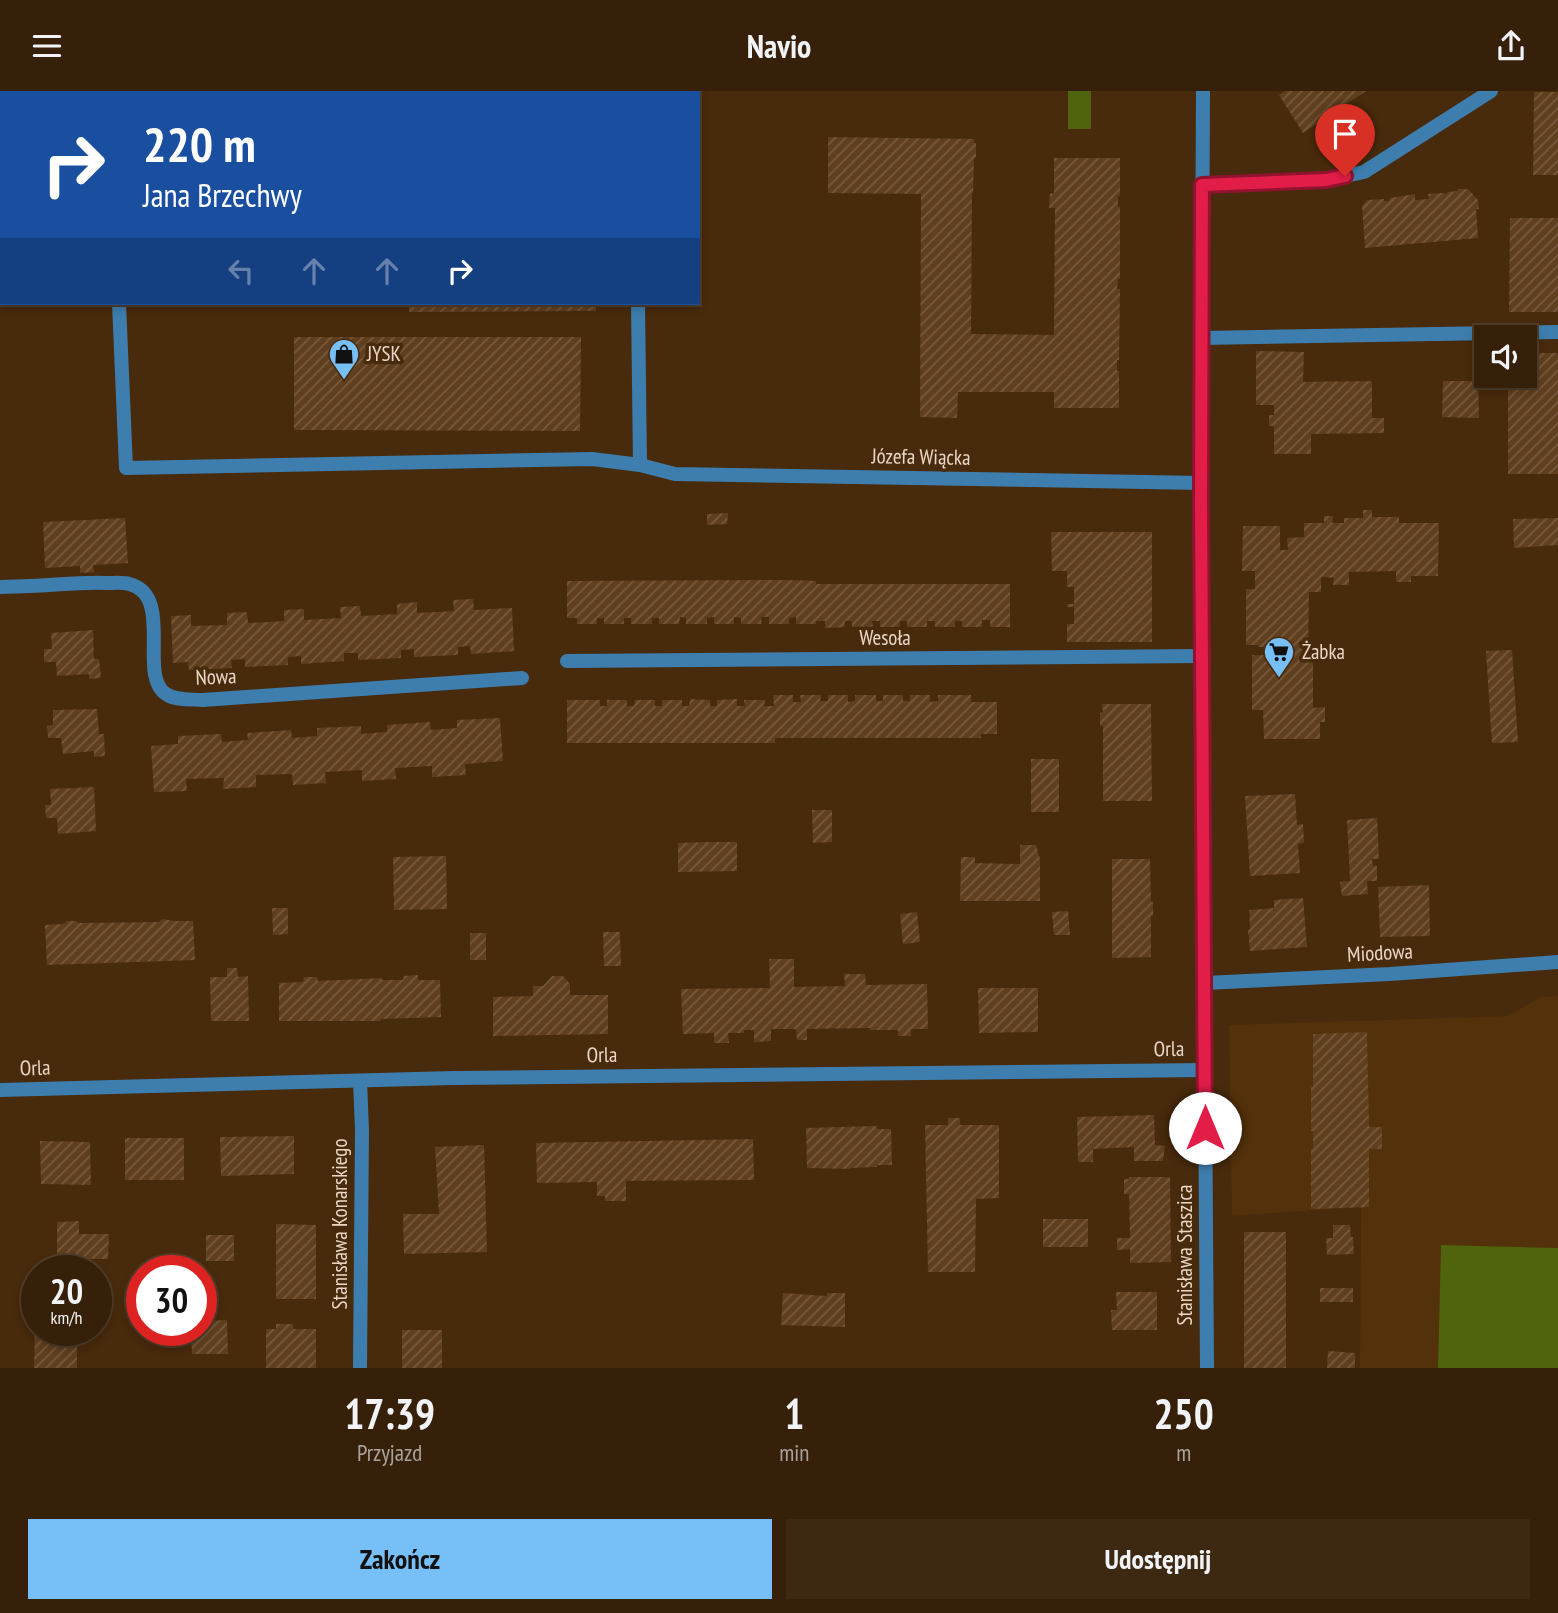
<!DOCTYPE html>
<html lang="pl">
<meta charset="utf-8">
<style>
body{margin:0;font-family:"PT Sans Narrow",sans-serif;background:#3d2812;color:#f1f3f6;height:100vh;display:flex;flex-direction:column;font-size:26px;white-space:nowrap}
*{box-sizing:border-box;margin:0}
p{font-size:23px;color:#aaa39c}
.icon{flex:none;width:38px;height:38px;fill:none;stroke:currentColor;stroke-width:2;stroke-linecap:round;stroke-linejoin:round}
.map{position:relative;height:1277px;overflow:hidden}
.panel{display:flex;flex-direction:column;background:#362009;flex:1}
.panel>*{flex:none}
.guide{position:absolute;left:0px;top:0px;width:700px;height:214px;box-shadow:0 4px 10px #0003,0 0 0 2px #503e2a;background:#1a4fa0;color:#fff;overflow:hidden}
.buttons{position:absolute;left:1474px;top:234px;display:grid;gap:14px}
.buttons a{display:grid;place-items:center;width:63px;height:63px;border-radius:0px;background:#362009;box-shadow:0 4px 10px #0003,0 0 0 2px #503e2a;font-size:35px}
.speed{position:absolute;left:21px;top:1164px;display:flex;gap:14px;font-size:35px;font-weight:700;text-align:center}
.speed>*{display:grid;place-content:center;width:91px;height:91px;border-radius:50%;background:#362009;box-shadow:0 4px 10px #0003,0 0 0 2px #503e2a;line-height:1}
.speed small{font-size:18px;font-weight:400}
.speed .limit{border:10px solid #d22;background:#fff;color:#111}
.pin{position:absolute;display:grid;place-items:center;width:60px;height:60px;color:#fff;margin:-72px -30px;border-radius:50% 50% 50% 0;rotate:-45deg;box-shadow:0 0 7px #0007}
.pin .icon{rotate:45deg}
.me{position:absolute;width:77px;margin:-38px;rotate:0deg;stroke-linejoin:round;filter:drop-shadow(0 0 5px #0008)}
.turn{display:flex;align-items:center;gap:24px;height:147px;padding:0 28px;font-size:32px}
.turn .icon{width:91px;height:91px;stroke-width:2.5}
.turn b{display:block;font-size:49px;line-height:60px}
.lanes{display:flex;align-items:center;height:66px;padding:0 28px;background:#0003;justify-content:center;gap:35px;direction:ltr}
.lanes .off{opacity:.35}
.eta{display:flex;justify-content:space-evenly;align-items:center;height:119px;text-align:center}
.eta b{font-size:42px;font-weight:600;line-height:49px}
.action{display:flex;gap:14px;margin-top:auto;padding:14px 28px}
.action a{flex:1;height:80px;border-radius:0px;background:#77bff7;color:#111;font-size:28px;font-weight:600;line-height:80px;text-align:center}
.action a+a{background:#3d2812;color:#f1f3f6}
header{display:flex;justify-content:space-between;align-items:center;height:91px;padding:0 28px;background:#362009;font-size:32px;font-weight:600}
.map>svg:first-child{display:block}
.built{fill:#53310a}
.park{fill:#4f640d}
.building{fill:url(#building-hatch)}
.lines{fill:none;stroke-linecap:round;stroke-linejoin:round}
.lane{stroke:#3d7eae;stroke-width:14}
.street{stroke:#3d7eae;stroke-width:14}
.route-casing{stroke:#92132f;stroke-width:18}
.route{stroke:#e11d48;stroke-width:12}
.labels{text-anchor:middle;stroke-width:7;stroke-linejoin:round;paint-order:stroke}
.poi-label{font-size:21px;fill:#e9d6c5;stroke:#482a0c;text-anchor:start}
.street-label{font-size:21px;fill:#e9d6c5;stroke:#482a0c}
</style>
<header><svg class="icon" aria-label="menu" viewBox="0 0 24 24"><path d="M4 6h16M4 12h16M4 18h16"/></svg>Navio<svg class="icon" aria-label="share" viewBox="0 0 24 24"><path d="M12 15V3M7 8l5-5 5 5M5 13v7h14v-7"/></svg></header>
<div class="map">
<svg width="1558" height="1277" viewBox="0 0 1558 1277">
<defs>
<pattern id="building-hatch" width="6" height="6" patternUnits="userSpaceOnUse" patternTransform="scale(1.75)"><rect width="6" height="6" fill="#603f1f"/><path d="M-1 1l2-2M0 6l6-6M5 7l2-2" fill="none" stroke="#775a3e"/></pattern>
</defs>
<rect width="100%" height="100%" fill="#482a0c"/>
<path class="built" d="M1558 905V1277H1360L1361 1116 1232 1125 1229 934 1508 925 1541 906Z"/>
<g class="park">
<rect x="1068" y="0" width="23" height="38"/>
<path d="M1441 1154 1558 1157V1277H1438Z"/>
</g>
<g class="building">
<path d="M1285 0H1366L1303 42 1279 4Z"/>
<path d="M1534 1H1558V84H1533Z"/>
<path d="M828 46 974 48V52H976V67H974L973 102H972L971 243 1054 244 1055 117H1049L1050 102 1054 103V67H1120V105H1118V116L1120 115V188H1118L1117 198H1120L1119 269H1117V280H1119V317H1054V301H958L957 327 920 326 921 103 828 102Z"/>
<path d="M1457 98H1466L1469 99 1478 109 1479 118H1476L1478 147 1365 157 1362 115 1367 109 1384 108V110H1389L1390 107 1415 103V109L1429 108 1428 103 1441 102 1447 103V101L1458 100Z"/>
<path d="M1510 127H1558V221H1509Z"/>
<path d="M409 212H596V220L409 221Z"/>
<path d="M294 246H581L580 340 294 339Z"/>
<path d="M1256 260 1304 261 1303 291 1372 290V327H1384V342L1311 343V363H1274V335H1269V324H1274V314H1256Z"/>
<path d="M1524 262H1558V383H1508V285H1524Z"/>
<path d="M1443 290H1478L1479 327 1442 326Z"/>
<path d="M1363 419H1372V426H1399V432H1439L1438 485H1411V491H1396V480L1349 481V494H1333L1334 487 1321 486V501H1309L1308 565H1313V617L1325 616V631H1320V648H1264L1263 619H1252V564H1264V556H1259L1258 554H1246V498H1255V480H1242L1243 435H1280V459H1288L1287 447 1304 446V432H1324V425H1333L1332 432H1344V427H1363Z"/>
<path d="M728 422 727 433 707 434V423Z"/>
<path d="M125 427 128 472 93 474 94 481 80 482V475L45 477 43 431Z"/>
<path d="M1558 427V454L1514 457 1513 428Z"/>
<path d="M1051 441H1152V551H1067V533H1074V516H1067V513H1074V496H1067V480H1052Z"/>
<path d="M788 489 816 490V493H1010V536H990V529H982V536H962V530H955V536H935V530H927V536H907V530H900V536H880V530H872L873 536H852V530H845V536L825 537V530H816V533H796V526L789 527V533H769V526H761L762 533H741V527L734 526V533H714V526L707 527V533H686V527L680 526 679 533H659V527H652V533H631V527H624V533H604V527H597V533H577V527H567V490Z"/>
<path d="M473 508 474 519 512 517 514 560 471 563 470 555 458 556V564L414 566V558L401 559V567L358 569V562H344V570L301 573V565L288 566V574L245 576V568L231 569 232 577 189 579 188 571 173 572 171 525 191 524V535L227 534V522L247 521 248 532 284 530V519L304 518V529L341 527 340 516 360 515 361 525 397 523V513L417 511V522L454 520 453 509Z"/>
<path d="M93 539 94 568H99L101 587 89 588V583L57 585 56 571H44V558H52L51 542Z"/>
<path d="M1512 559 1518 651 1492 652 1486 560Z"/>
<path d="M773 604H793V611H801L800 604H821L820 610H828V604H848V611L855 610V604H876V610H883V604H903V610H910V604H930V611L938 610V604H971V611H997V643H981V647H775V652H567V609H600V615H607V609H627V615H634L635 609H655V615H662V609H682V615H689L690 608 710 609V615H717V609L737 608V615H745L744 609H765L764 615H774Z"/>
<path d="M1102 613H1151L1152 710H1103V635H1100V622L1103 621Z"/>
<path d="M97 618 99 643H104L105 665 94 666V660L63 663 61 647H48L47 635 53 634V619Z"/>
<path d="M500 627 503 670 465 673 466 684 432 686V675L395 677 396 688 362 690V679L325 681 326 692 293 694 292 683 256 684V696L223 698 224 687 186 688 187 700 154 701 151 655 178 653V645L221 643 222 651 248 649 247 642 291 639 292 647 317 645V637L361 635V643L387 641V634L430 631 431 639 457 637V629Z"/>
<rect x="1031" y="668" width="28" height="53"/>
<path d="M94 696 96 740 58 743 57 727H46L45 714H51L50 698Z"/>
<path d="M1295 703 1297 734 1303 733 1304 752 1298 753 1300 782 1250 785 1245 705Z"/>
<path d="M812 719H832V751L813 752Z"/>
<path d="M1377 727 1379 768H1372L1373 775H1377V790H1367L1368 803 1342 805 1340 791 1350 790 1347 729Z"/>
<path d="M708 751H737V780L678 781V752Z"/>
<path d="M1020 754H1036L1040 768V810H960L961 766H975V772L1020 773Z"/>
<path d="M446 765 447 818 394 819 393 766Z"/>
<path d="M1112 768H1150L1151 811H1153V825H1151V866L1112 867Z"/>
<path d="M1429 794 1430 845 1380 846 1378 796Z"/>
<path d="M1303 807 1307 856 1250 860 1248 839 1250 838 1249 819 1274 817V809Z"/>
<path d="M272 817H288V843L273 844Z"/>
<path d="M1068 820 1070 844H1054L1052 821Z"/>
<path d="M917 821 920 851 903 853 900 823Z"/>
<path d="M162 828 175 830H193L195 869 47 874 45 834 64 833 67 830H76L79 832 159 831Z"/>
<path d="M603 841H620L621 875H604Z"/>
<rect x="470" y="842" width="16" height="27"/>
<path d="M769 868H794V896L845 895 844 883H865L866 894 927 893 928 938H911V945H898V939H870V937L807 938V949H797L796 938H771V950L754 951V939H744V942H728L729 952H714V942L683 943 681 898 770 897Z"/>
<path d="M227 877H237L238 886 248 885 249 930H211L210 886H227Z"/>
<path d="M418 884V889H440L441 926 381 928V930H279V892L303 891 304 886H317L318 890 382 887V889H403L404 885Z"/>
<path d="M552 885H563L570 893V904H608V943L493 945V906L533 905V895H543Z"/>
<path d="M978 897H1038V941L979 942Z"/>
<path d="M1367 941 1369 1036H1382V1058H1369V1116L1311 1118V1058H1313V1040H1311V996H1313V943Z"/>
<path d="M1154 1024 1155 1054 1165 1055 1163 1070H1134V1056L1093 1058V1071H1078L1077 1026Z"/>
<path d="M948 1027H960V1034H999V1107L976 1108 975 1181H928L925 1034H948Z"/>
<path d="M876 1035 877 1038H891L892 1074H877V1076L850 1077 849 1078 807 1077 806 1037Z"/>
<path d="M294 1045V1083L221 1085 220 1046Z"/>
<rect x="125" y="1047" width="59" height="42"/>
<path d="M753 1048 754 1089 626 1090V1110H605V1105H597V1091L537 1092 536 1052Z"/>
<path d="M40 1050 90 1051 91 1094 41 1093Z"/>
<path d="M484 1054 487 1161 404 1163 403 1123H439L435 1056Z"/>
<path d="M1129 1086H1170L1171 1171 1130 1172V1158L1117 1159V1147H1130L1129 1103H1124V1088H1129Z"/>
<rect x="1043" y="1128" width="45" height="28"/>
<path d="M79 1130V1143H109L108 1168H57V1131Z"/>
<path d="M276 1133 316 1134V1208H276Z"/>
<path d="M1333 1134H1350L1351 1146H1353L1354 1163 1327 1164 1326 1147H1333Z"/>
<rect x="1244" y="1141" width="42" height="136"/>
<rect x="206" y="1144" width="28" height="26"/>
<rect x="1320" y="1197" width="33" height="14"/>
<rect x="201" y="1199" width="17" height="17"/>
<path d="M1116 1201H1157V1239H1112L1111 1219H1117Z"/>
<path d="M783 1202 827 1205V1202H845V1236L781 1234Z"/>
<path d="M227 1229 228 1263H192L191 1239H201V1230Z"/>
<path d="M276 1233H293V1238H316V1277H266V1238H276Z"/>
<path d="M35 1239H77V1277H34Z"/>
<rect x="402" y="1239" width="40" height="38"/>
<path d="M1328 1260 1355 1262V1277H1327Z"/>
</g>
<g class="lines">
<g class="lane">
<path d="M626 2 646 0"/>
<path d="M0 63H2"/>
<path d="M119 212 126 377 592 368 640 374 675 383 1202 392"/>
<path d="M638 212 640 374"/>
<path d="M1202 247 1558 241"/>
<path d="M31 495C56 494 82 491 107 492 114 492 123 491 129 493 175 504 137 585 166 603 176 610 191 608 203 609L522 587"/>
<path d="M567 570 1202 565"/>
</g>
<g class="street">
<path d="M1203 0 1201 412 1207 1277"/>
<path d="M1202 94 1326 89 1364 81 1491 0"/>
<path d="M0 496 31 495"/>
<path d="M1205 892 1390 883 1558 871"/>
<path d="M360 990 362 1039 360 1277"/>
<path d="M0 999 453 987 1205 979"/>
</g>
</g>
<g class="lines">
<g class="route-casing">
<path id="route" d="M1205 1037 1201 412 1202 94 1326 89 1345 85"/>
</g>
<use href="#route" class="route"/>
</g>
<defs>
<g id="shop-pin" transform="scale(1.575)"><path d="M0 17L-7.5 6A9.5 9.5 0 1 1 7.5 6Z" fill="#77bff7" stroke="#482a0c"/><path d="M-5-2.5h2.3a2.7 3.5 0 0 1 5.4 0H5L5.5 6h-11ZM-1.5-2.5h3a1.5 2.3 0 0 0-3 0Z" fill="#111"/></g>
<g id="supermarket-pin" transform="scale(1.575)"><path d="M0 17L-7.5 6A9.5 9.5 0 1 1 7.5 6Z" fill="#77bff7" stroke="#482a0c"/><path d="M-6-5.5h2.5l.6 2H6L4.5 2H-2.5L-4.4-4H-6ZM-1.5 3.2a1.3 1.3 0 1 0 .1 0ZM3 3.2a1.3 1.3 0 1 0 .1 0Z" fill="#111"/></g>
</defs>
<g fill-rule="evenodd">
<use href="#shop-pin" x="344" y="263"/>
<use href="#supermarket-pin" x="1279" y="561"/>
</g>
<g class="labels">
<g class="poi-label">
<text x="367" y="270">JYSK</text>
<text x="1302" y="568">Żabka</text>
</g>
<g class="street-label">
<text transform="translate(921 366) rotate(1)" y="7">Józefa Wiącka</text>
<text x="885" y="554">Wesoła</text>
<text transform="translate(216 586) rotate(-2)" y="7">Nowa</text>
<text transform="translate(1380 862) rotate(-3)" y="7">Miodowa</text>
<text transform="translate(1169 958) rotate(-1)" y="7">Orla</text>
<text transform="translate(602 964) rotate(-1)" y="7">Orla</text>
<text transform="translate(35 977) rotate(-2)" y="7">Orla</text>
<text transform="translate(340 1133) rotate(-90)" y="7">Stanisława Konarskiego</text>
<text transform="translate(1185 1164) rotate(-90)" y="7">Stanisława Staszica</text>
</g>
</g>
</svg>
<div class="buttons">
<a><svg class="icon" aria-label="sound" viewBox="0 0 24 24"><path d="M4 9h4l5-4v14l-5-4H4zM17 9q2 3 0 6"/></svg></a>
</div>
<div class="speed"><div>20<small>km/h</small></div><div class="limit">30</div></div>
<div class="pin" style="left:1345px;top:85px;background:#d93025"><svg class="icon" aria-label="arrive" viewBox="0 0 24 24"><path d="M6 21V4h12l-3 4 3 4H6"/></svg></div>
<svg class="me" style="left:1205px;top:1037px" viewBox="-20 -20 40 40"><circle r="19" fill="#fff"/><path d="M0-13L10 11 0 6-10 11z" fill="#e11d48"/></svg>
<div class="guide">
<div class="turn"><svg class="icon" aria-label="right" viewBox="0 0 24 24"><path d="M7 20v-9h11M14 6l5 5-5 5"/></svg><div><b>220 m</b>Jana Brzechwy</div></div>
<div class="lanes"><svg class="icon off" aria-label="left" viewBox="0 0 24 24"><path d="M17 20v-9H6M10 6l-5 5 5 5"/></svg><svg class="icon off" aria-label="ahead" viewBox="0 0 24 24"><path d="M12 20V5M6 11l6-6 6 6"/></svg><svg class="icon off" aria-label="ahead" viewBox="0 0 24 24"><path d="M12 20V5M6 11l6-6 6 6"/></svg><svg class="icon" aria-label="right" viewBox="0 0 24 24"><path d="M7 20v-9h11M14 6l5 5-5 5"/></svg></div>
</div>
</div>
<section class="panel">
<div class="eta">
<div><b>17:39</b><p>Przyjazd</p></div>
<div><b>1</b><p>min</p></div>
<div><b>250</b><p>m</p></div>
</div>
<div class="action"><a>Zakończ</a><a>Udostępnij</a></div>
</section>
